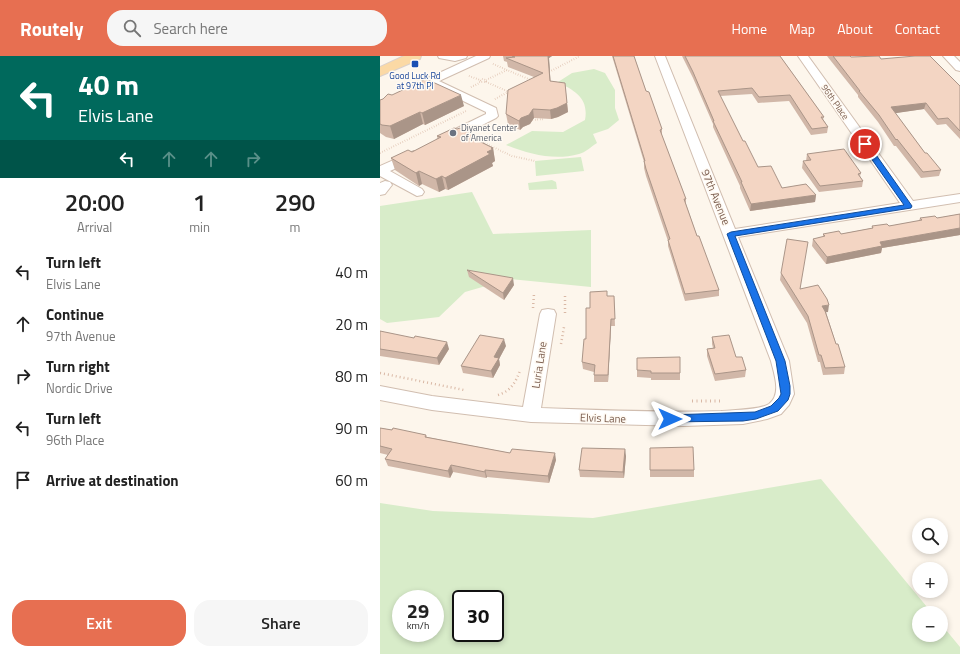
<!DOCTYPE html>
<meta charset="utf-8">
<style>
body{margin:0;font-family:"Titillium Web",sans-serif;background:#f6f6f6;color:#222;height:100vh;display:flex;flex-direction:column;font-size:15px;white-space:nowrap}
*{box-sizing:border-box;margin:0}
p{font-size:13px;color:#767676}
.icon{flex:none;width:22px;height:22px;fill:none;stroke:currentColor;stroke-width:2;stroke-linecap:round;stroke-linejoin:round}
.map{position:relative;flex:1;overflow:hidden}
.side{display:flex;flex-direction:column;background:#fff;width:380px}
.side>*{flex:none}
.banner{background:#00695c;color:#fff;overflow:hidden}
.tools{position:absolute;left:532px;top:462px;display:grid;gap:8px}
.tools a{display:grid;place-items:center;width:36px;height:36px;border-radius:50%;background:#fff;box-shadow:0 2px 6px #0003;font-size:20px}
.speed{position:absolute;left:12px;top:534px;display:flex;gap:8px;font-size:20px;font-weight:700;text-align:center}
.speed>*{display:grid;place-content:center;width:52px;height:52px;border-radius:50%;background:#fff;box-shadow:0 2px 6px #0003;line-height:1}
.speed small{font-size:10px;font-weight:400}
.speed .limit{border:2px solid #111;border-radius:6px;background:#fff;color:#111}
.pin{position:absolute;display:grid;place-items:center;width:34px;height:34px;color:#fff;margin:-17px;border:2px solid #fff;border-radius:50%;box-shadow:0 1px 4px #0007}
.me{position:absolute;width:44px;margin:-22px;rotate:90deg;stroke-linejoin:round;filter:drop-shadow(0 0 3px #0008)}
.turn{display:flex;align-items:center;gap:14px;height:84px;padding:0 12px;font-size:18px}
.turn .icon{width:52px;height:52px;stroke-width:2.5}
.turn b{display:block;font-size:28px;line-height:34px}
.lanes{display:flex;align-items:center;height:38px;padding:0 12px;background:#0003;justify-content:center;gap:20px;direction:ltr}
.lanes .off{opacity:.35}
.eta{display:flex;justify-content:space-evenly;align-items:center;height:68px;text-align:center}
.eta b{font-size:24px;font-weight:600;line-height:28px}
.action{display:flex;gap:8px;margin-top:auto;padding:8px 12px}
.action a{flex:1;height:46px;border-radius:16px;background:#e76f51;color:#fff;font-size:16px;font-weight:600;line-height:46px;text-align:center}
.action a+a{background:#f6f6f6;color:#222}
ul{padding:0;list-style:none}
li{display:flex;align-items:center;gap:12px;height:52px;padding:0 12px}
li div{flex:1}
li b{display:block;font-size:15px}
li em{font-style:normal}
header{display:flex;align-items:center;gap:24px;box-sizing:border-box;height:56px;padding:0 20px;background:#e76f51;color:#fff}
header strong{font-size:19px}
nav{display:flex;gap:22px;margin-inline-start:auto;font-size:14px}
.search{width:280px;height:36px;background:#f6f6f6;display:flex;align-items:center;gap:10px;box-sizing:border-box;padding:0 14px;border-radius:16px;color:#767676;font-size:15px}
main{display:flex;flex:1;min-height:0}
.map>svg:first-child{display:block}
.green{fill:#d8ecc9;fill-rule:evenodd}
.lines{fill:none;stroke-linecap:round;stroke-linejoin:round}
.minor-casing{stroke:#d1beb0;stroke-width:2}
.major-casing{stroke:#dad1cd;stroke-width:2}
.path-far2{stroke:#d9b8a5;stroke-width:2;stroke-dasharray:0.5 2;stroke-linecap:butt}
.path-far1{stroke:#d9b8a5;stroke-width:2.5;stroke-dasharray:1 3;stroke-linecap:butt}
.path{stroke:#d9b8a5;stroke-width:3;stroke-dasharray:1 3.5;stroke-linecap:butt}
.minor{fill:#fff;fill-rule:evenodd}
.major{fill:#fbd9a5;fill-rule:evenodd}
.wall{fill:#d1b7a8}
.shaded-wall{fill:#aa9588}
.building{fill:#f3d5c3;stroke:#aa9588}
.route{fill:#1a73e8;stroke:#114b97}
.transit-dot{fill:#1a4fb4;stroke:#fffaf3;stroke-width:1.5}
.worship-dot{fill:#6b7280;stroke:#fffaf3;stroke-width:1.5}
.labels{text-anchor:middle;stroke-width:3;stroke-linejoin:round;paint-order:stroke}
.far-transit-label{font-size:9px;fill:#164399;stroke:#fffaf3}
.far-street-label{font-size:9px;fill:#7a5c4d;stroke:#fffaf3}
.far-worship-label{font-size:9px;fill:#5b616d;stroke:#fffaf3;text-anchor:start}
.street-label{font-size:11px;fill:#7a5c4d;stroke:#fffaf3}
</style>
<header>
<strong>Routely</strong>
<div class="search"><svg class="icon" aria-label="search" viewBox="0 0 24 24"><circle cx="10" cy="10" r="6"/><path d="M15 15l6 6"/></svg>Search here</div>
<nav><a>Home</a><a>Map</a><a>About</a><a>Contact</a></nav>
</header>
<main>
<section class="side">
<div class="banner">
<div class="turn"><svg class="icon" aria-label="left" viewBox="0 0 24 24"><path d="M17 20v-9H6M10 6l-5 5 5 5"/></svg><div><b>40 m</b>Elvis Lane</div></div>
<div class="lanes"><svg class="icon" aria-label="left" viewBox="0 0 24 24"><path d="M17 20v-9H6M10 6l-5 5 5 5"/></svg><svg class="icon off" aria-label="ahead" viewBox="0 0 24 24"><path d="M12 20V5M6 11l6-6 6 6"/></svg><svg class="icon off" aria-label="ahead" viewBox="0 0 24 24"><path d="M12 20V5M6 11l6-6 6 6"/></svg><svg class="icon off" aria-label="right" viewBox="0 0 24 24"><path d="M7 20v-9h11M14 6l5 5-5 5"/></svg></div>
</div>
<div class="eta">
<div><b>20:00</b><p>Arrival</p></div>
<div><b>1</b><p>min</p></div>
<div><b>290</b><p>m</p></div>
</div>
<ul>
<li><svg class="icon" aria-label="left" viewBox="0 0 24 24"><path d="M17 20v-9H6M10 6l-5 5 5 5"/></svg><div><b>Turn left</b><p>Elvis Lane</p></div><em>40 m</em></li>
<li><svg class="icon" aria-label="ahead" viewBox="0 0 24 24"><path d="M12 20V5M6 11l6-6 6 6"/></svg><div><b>Continue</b><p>97th Avenue</p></div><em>20 m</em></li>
<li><svg class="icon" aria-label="right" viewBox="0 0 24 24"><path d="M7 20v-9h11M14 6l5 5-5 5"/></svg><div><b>Turn right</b><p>Nordic Drive</p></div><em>80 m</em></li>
<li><svg class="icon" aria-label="left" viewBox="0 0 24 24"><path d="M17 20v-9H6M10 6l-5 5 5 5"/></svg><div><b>Turn left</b><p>96th Place</p></div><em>90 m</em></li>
<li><svg class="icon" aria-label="arrive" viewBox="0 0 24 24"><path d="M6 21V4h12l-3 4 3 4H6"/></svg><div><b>Arrive at destination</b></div><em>60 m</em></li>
</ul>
<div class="action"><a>Exit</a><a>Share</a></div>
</section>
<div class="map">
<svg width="580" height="598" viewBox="0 0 580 598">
<rect width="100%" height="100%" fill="#fdf6ec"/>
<g class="green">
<path d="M214 13 225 17 235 34V52L239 64 228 73 213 78 217 87C212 90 205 97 199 98 174 105 149 98 126 89L152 75 183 76 205 64C209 42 195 35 178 26L192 17Z"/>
<path d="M201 101 204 115 156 120 155 105Z"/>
<path d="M172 124 176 126 177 133 149 134 148 127Z"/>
<path d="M92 136 113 178 211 174V231L130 223 85 236 59 261 7 267 0 263V150Z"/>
<path d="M441 423 552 557H539V579H561V568L580 591V598H0V447L53 455 213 462ZM21 543H55V577H21ZM81 543H115V577H81Z"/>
</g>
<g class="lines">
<g class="minor-casing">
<g id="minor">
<path d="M58 0H87L86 2 75 5 59 2Z"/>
<path d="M96 0H110L109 2 59 25 116 52 118 60 116 62 67 87H59L57 84 59 81 106 58V56L46 27 45 25 46 23Z"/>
<path d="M275 0H285L355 173 520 147 418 0H428L533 145 580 138V146L358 181 409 305 414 338 409 349 401 358 387 363 363 368 304 370 151 366 52 354 0 344V330L52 340 143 351 160 258 162 254 168 253 174 254 176 258 161 352C221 354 281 357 341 355 352 354 380 354 389 348 402 338 394 318 391 305Z"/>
<path d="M563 0H574L580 6V15L576 14Z"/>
<path d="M34 95 38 96 40 99 38 102 10 115 42 133 44 136 42 139 37 140 0 120V110Z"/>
<path d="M5 125 10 126 12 129 5 138 0 139V127Z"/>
</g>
</g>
<g class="major-casing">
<path id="major" d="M24 0H41L40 3 0 20V11Z"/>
</g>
<g class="path-far2">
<path d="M113 8 127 14"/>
<path d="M167 17 200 0"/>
<path d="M89 20 100 24"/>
<path d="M102 23 106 24V26H99Z"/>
<path d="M106 24 127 14 151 24"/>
<path d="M106 26 129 36"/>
<path d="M91 31 100 27"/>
<path d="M115 43 130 35"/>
<path d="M150 64 165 63"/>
<path d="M100 85 132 100 155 105"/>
<path d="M0 97 86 55"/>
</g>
<g class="path-far1">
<path d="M185 240V258"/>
<path d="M153 252 154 238"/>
<path d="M181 288 184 271"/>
<path d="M0 317 84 334"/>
<path d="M118 339C131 335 135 327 140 315"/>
</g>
<path class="path" d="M312 345H343"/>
<use href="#minor" class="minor"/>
<use href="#major" class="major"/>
</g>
<g class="wall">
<path d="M123 0H172L169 2 170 25 185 27 188 56 178 61 171 63 154 62 150 68 143 71 140 74 128 68 126 58 154 21 128 11 127 6 124 5Z"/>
<path d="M232 0H254L266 35 282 73V80L306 143V148L317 180 339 234V240L305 245 288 190V185L266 120 264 112V106Z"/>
<path d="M302 0H400L444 61 443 63 448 71 447 77 431 79 409 45 378 47 372 38 340 40 363 85 378 111 402 132 436 139 435 146 370 155 360 132V130L333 71V68L313 22Z"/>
<path d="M447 0H470L471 1 501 3 580 30V83L566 68 557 69 544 53 515 57 545 97 561 114 559 120 541 122 516 90H514L498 66 478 41V39Z"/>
<path d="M12 39 84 50 45 69 43 68 14 83 6 81 0 77V44Z"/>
<path d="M77 73 103 83 104 87 113 92 115 105 112 107 113 110 68 134 65 133 59 136 42 128 39 130 15 114 11 102 32 96 58 83 57 80Z"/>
<path d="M427 98 481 117 480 120 483 125 482 131 439 136 422 112 423 105H426Z"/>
<path d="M580 158V179L502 192 501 197 446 208 432 190 433 183 443 181V178H461L492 172V170H509L539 165 540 162H557Z"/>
<path d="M87 214 134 229 124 244 89 221Z"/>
<path d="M401 217 448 256H446L456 288 465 311 464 318 443 319 440 306H438L427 267 400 224Z"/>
<path d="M227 240H234L235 270H231L228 326H214V316L203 313 202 306 210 252Z"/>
<path d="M0 275 69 293 59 309 0 300Z"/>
<path d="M332 281 356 301 366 314 365 321 335 325 327 300V293L333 292 332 288Z"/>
<path d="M126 290 119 303 120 309 113 322 83 317 81 310Z"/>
<path d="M257 314 300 317V324H271V322L257 321Z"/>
<path d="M0 372 46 379 47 381 130 397 176 404 169 427 107 421 106 422 73 416 70 422 8 410 5 403 8 399 0 397Z"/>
<path d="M270 392 314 414V421H270Z"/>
<path d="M246 400 244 422 200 421 199 414Z"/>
</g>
<g class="shaded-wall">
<path d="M153 0H172L169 2 171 33 170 25Z"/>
<path d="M81 39 84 50 45 69 42 57Z"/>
<path d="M187 47 188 56 178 61 171 63 170 54Z"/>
<path d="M546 47 544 53 510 58 511 51Z"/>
<path d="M153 53 154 62 150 68 143 71 140 74 139 65 141 62Z"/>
<path d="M40 56 43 68 14 83 10 70Z"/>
<path d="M103 83 105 95 99 85Z"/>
<path d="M111 92H113L115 105 112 107 113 110 68 134 65 122 107 96Z"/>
<path d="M39 115 42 128 39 130 36 117Z"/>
<path d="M62 120 65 133 59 136 56 123Z"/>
<path d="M436 139 435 146 370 155 371 148Z"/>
<path d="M580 172V179L502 192 501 197 446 208 447 201 500 186Z"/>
<path d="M133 222 134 229 124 244 123 237Z"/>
<path d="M449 249 448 256 441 257 442 250Z"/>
<path d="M231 263V270L228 326V319Z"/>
<path d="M124 283 126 290 119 303 120 309 113 322 111 315 114 301Z"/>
<path d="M67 286 69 293 59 309 57 302Z"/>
<path d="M245 393 246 400 244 422 243 416Z"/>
<path d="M175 397 176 404 169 427 168 420Z"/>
<path d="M71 409 73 416 70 422 68 415Z"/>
<path d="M105 414 107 421 106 422 105 416Z"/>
</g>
<g class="building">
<path d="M132 0H168L170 25 185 27 187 47 177 52 170 54 153 53 149 59 141 62 139 65 126 58 128 34 163 17 126 2 135 1Z"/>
<path d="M233 0H254L266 35 269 36 282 73 280 74 306 143H304L317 180H319L339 234 305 238 288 184 290 183 266 113 264 105H265Z"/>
<path d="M305 0H400L444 61H441L448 71 432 73 410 39 379 41 372 32 338 35 363 85H365L378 111 391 110 402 132 426 128 436 139 371 148 361 126H362L333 65H334L313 16Z"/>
<path d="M453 0H470L471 1 499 0 501 3 535 0H550L580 30V75L568 62 558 63 546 47 511 51 545 97H547L561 114 543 116 517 83 516 84 499 59 479 35H480Z"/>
<path d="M46 23 81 39 42 57 40 56 10 70 2 69 0 68V44L3 43 8 38 12 39Z"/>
<path d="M74 72 77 73 80 72 103 83 99 85 113 92H111L113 93 107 96 110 98 65 122 62 120 56 123 39 115 36 117 11 102 28 94 32 96 61 81 57 80Z"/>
<path d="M464 93 481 117 478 118 483 125 440 130 423 105 431 104 427 98Z"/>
<path d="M580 158V172L500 186 502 190 447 201 433 183 445 180 443 178 459 175 461 178 493 172 492 170 507 168 509 170 542 164 540 162 555 160 557 162Z"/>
<path d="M407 183 428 186 420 233 438 229 447 243 449 249 442 250 445 255 456 288H458L465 311 445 312 441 299H439L428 260 401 217Z"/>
<path d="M87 214 133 222 123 237Z"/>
<path d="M227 235V240H234L235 263H231L228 319H214L215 309 202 306 204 283H206V252H210V236Z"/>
<path d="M0 275 34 282 35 280 67 286 57 302 0 293Z"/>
<path d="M100 279 124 283 114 301 119 302 111 315 81 310Z"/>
<path d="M349 279 356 301H362L366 314 335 318 327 293 335 292 332 281Z"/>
<path d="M300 301V317H271V315L257 314V302Z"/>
<path d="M0 372 12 374 13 372 46 379 45 381 130 397 132 393 175 397 168 420 105 414V416L71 409 68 415 5 403 12 393 0 390Z"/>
<path d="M313 391 314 414H270V392Z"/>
<path d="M202 392 245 393 243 416 199 414Z"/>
</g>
<path class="route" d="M482 86H487L532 150 531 152 355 180 405 305 410 330V338L408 344 398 355 376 363 363 365 286 366 285 363 286 360 290 359 375 356 391 350 399 342 401 338 396 305 347 178 351 176 524 149 481 88Z"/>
<rect class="transit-dot" x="31" y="4" width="8" height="8" rx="2"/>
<circle class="worship-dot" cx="73" cy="77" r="4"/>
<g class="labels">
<g class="far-transit-label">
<text x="35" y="23">Good Luck Rd<tspan x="35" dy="10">at 97th Pl</tspan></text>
</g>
<g class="far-street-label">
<text transform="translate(455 46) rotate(55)" y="3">96th Place</text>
</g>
<g class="far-worship-label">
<text x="81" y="75">Diyanet Center<tspan x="81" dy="10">of America</tspan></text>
</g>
<g class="street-label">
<text transform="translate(336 141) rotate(68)" y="4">97th Avenue</text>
<text transform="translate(159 309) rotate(-81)" y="4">Luria Lane</text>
<text transform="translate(223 362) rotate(2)" y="4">Elvis Lane</text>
</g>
</g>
</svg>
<div class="tools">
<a><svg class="icon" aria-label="search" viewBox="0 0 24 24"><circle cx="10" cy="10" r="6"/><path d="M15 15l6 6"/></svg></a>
<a>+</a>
<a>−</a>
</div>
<div class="speed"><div>29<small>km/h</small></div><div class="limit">30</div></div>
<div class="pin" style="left:485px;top:88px;background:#d93025"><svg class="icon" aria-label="arrive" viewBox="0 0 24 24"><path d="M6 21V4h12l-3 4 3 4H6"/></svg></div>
<svg class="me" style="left:290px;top:363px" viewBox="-20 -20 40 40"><path d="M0-17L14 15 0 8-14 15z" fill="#1a73e8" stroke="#fff" stroke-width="4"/></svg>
</div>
</main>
